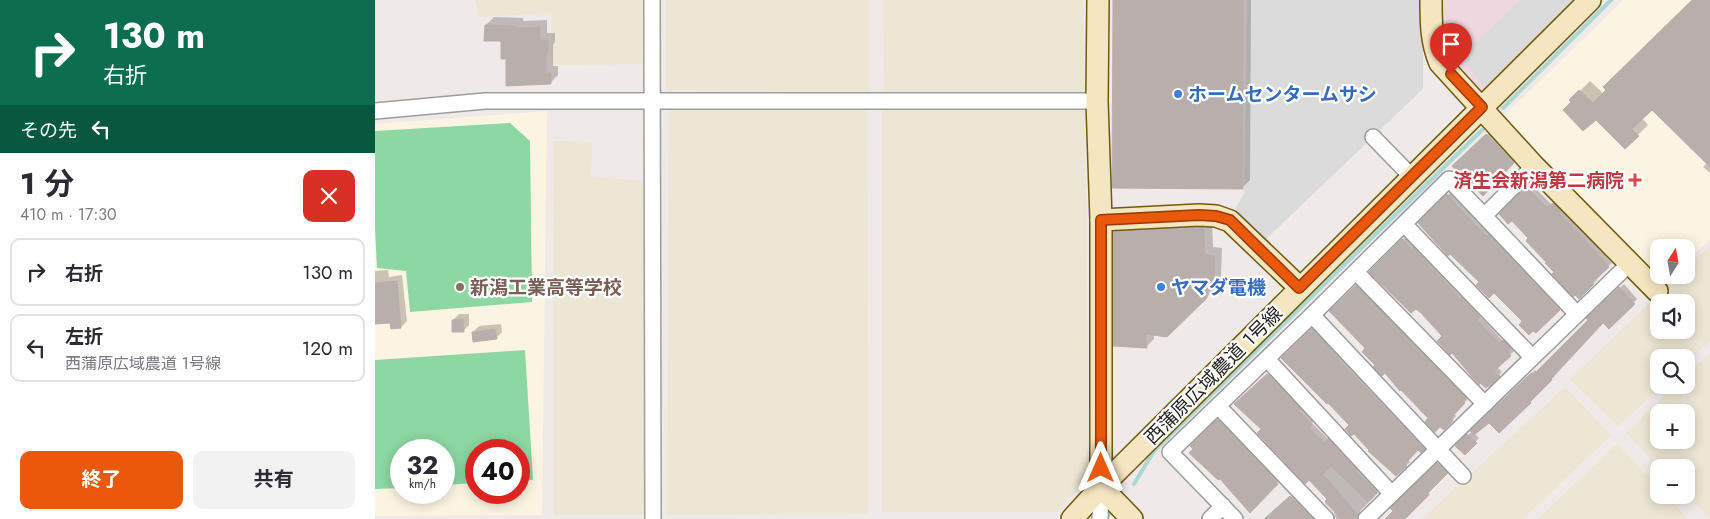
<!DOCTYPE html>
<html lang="ja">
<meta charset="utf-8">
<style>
body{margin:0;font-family:Jost,"Noto Sans JP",sans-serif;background:#f2f2f3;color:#2b2b33;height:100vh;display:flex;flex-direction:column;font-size:19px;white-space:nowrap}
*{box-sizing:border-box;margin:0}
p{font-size:16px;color:#7c7c81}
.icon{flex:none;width:28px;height:28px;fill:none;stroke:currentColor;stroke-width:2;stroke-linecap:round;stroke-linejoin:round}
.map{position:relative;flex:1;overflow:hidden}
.panel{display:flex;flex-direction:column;background:#fff;width:375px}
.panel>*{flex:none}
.top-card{background:#0b6e4f;color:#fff;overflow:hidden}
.needle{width:32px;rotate:11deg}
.tools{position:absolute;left:1275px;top:239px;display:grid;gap:10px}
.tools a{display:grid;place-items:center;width:45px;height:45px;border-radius:10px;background:#fff;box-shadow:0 2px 12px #0003;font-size:25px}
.speed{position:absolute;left:15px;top:439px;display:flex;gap:10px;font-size:25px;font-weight:700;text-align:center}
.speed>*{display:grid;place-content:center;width:65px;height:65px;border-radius:50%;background:#fff;box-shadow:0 2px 12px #0003;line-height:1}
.speed small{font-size:12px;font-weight:400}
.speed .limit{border:8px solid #d22;background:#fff;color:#111}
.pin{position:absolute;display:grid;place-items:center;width:42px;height:42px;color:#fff;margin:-51px -21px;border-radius:50% 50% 50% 0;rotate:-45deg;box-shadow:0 0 5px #0007}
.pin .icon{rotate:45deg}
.me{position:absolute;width:55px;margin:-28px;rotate:0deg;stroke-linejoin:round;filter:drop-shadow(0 0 4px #0008)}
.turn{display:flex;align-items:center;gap:18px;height:105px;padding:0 20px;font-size:22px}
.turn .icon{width:65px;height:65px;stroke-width:2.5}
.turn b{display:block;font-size:35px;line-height:42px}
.then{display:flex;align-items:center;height:48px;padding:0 20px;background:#0003;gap:10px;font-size:19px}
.round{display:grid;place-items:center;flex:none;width:52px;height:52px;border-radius:10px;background:#f2f2f3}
.headline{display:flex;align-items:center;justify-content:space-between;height:85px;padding:0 20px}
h1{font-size:30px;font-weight:700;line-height:38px}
.action{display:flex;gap:10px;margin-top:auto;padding:10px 20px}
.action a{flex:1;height:58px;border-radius:10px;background:#ea580c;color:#fff;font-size:20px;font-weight:700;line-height:58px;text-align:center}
.action a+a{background:#f2f2f3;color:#2b2b33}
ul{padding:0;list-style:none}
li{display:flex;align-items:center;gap:15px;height:68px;margin:0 10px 8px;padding:0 10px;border:2px solid #e1e1e2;border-radius:10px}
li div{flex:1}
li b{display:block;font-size:19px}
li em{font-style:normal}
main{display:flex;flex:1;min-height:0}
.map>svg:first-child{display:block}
.commercial{fill:#eed7de}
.education{fill:#fcf4e2;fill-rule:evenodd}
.farmland{fill:#ece6d4;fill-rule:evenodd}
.pitch{fill:#8cd7a2}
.parking{fill:#dbdbdb}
.shadow{fill:#0003}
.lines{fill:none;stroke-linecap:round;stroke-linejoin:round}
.stream{stroke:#abd8d4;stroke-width:4}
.building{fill:#b8aeac;stroke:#bfadaa}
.street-casing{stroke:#9c9c9c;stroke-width:18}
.secondary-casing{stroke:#6d5a0f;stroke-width:24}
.street{stroke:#fff;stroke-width:15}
.secondary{stroke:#f4e6c0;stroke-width:21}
.route-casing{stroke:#983908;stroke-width:12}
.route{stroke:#ea580c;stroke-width:9}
.shop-dot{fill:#3f7fe0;stroke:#fff;stroke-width:2}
.health-dot{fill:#e0444e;stroke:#fff;stroke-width:2}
.education-dot{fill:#8d6e63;stroke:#fff;stroke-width:2}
.labels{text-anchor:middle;stroke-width:4.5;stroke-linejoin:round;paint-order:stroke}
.shop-label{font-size:19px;font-weight:bold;fill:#366cbe;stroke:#fff;text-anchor:start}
.health-label{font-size:19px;font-weight:bold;fill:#be3a42;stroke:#fff;text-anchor:end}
.education-label{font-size:19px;font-weight:bold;fill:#785e54;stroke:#fff;text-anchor:start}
.street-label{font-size:19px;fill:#1f1f1f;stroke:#fff}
</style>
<main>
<section class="panel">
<div class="top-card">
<div class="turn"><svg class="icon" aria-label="right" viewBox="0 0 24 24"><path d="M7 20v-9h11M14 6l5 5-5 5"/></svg><div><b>130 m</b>右折</div></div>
<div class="then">その先<svg class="icon" aria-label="left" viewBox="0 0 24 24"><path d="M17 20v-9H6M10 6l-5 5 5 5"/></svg></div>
</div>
<div class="headline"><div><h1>1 分</h1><p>410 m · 17:30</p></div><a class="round" style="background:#d93025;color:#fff"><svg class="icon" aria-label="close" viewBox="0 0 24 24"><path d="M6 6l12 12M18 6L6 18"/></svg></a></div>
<ul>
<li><svg class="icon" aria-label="right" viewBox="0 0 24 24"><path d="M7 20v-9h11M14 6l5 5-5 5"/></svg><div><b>右折</b></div><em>130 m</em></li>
<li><svg class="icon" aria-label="left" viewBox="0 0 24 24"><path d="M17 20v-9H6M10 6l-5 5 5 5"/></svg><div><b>左折</b><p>西蒲原広域農道 1号線</p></div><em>120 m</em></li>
</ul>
<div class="action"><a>終了</a><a>共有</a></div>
</section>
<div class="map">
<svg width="1335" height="519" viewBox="0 0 1335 519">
<rect width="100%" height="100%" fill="#efe9e7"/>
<path class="commercial" d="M1062 0H1198L1107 92 1069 46Z"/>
<g class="education">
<path d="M1248 0H1335V239L1311 263V248H1284V275H1298L1288 285 1125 120Z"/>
<path d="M172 111 167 515 0 516V124ZM26 450H69V492H26ZM101 450H144V492H101Z"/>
</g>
<g class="farmland">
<path d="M100 0H270V64L176 65 177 13 104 17Z"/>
<path d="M291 0H494V91L291 90Z"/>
<path d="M508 0H708L709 92 509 93Z"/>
<path d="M492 106 493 514 292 515 294 109Z"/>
<path d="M507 109H710L714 477 682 512H507Z"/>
<path d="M178 141 217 142 216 177 272 181 269 515H179Z"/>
<path d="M1335 246V341L1311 363V358H1284V385H1288L1243 426 1195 379 1304 275H1311V268ZM1284 302H1311V330H1284Z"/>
<path d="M1335 353V518L1311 494V468L1285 467 1251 433 1301 385H1311V375ZM1311 412V440H1284V412Z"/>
<path d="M1190 387 1236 435 1148 519H1047Z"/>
<path d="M1242 444 1284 488V495H1291L1313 519H1163Z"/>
</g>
<g class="pitch">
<path d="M135 123 155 141 157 302 35 312 31 271 2 268 0 228V131Z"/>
<path d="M150 350 158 480H144V450H101V483L69 485V450H26V488L0 489V360Z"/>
</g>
<g class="parking">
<path d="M872 0H1048V89L891 239 860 209 869 194Z"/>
<path d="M1145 0H1198L1110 88 1086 57Z"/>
</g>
<g class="shadow">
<path d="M739 0H876L875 180 867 188Z"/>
<path d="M1318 0H1335V173L1328 167 1332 163 1277 108 1267 118 1273 125 1250 148 1221 118 1196 100 1215 81 1229 94Z"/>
<path d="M119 17 148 18V21L172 20V33H180V42L178 45V66H183V75L175 83 132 58 127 40 111 25Z"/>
<path d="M1116 131 1142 159 1108 194 1079 166Z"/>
<path d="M1156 184 1177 205 1182 200 1237 263 1220 278 1222 280 1204 297 1155 238 1137 219 1126 214Z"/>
<path d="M1077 191 1188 305 1161 331 1119 292 1106 282 1045 223Z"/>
<path d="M837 220 838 247 847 248 846 276 839 283 840 289 792 336 779 334V339L771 347 740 232 748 224Z"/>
<path d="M1031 236 1108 312 1105 316 1128 341 1132 337 1138 344 1135 347 1139 351 1122 367 1127 372 1124 375 1069 336 1047 312 996 272Z"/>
<path d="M13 270 14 277 27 275 32 321 26 327 16 321 0 323V271Z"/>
<path d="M985 282 1094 393 1091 397 1093 399 1078 413 1081 416 1069 429 1002 365 992 348 956 311Z"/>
<path d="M1249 284 1262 299 1234 327 1228 321 1179 375 1180 376 1158 397 1159 398 1124 431 1114 421 1099 433 1104 438 1090 454 1082 446 1160 370 1162 372 1214 320 1213 318Z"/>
<path d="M84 314H94V325L88 331 78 320Z"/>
<path d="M126 324 127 332 121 338 98 332 104 326Z"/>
<path d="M941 326 1053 444 1046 451 1043 449 1033 459 1035 462 1021 475 976 425 908 358Z"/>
<path d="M896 371 940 420 937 423 953 439 957 436 1005 488 1002 491 1003 493 985 511 987 519H976L972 514 966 519H961L959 512 950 503 953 499 887 429 864 400Z"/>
<path d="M847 417 905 480 875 511 817 446Z"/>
<path d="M1066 460 1075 469 1033 515 1029 519H1012L1020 511 1017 508Z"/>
<path d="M920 494 946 519H890Z"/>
</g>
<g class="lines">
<g class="stream">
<path d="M1128 108 1236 0"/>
<path d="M759 484 779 451 1107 130"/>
<path d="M730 519 735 513"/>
</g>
</g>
<g class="building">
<path d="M738 0H868V189L737 188Z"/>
<path d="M1317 0H1335V167L1277 110 1257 129 1264 136 1250 149 1221 120 1208 131 1188 110 1196 102 1194 100 1204 90 1218 103 1231 90 1228 87Z"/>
<path d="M110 25 141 26V28L165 27V40H173V51H171V73H176V84L131 86V59H126V41H109Z"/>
<path d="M1111 134 1139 163 1108 196 1077 166Z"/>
<path d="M1151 187 1172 208 1178 203 1186 211 1184 213 1206 235 1234 267 1217 283 1219 284 1204 299 1200 295 1198 297 1177 274 1179 272 1170 263 1171 262 1151 241 1153 238 1137 221 1133 224 1124 214Z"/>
<path d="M1072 194 1081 203 1080 204 1112 236 1114 235 1185 310 1161 333 1158 331 1154 335 1144 325 1147 321 1119 293 1114 298 1101 285 1104 282 1075 254 1073 256 1043 223Z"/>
<path d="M829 228 830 254 840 256 839 286 832 287V298L792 337 771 334 772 348 738 346V232Z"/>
<path d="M1027 239 1037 249 1038 247 1085 298 1086 297 1105 317 1102 320 1124 343 1128 340 1136 348 1132 351 1136 356 1119 371 1125 376 1114 387 1113 386 1111 388 1105 383 1104 385 1077 353 1075 355 1062 341 1067 336 1046 313 1041 309 1036 313 994 272Z"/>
<path d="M22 281 26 328 16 329 15 323 0 324V283Z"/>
<path d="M981 285 1091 398 1088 401 1090 403 1076 418 1078 421 1069 430 1065 427 1060 432 1050 422 1053 418 1026 390 1025 391 1010 373 1007 376 998 367 1000 365 987 352 990 348 954 311Z"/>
<path d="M1244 287 1260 304 1234 329 1228 323 1176 379 1177 380 1155 402 1156 403 1124 433 1114 423 1099 435 1095 431 1156 373 1158 375 1213 320 1211 318Z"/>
<path d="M88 319 89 332H77V320Z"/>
<path d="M937 328 964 358 963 359 1050 449 1046 453 1043 450 1030 464 1032 466 1021 476 993 451 994 450 979 434 976 436 970 429 974 425 953 403 952 404 906 358Z"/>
<path d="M120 329 122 339 98 342 97 332Z"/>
<path d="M892 374 926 409 924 411 937 425 934 428 949 442 953 439 982 470 981 471 1002 492 993 502 956 466 948 474 983 515 982 519H966L950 501 952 499 934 480 930 484 882 433 886 429 859 404Z"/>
<path d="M842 419 895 474 894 475 903 484 875 513 845 479 843 480 814 453 818 449 815 446Z"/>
<path d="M1092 434 1102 443 1090 455 1080 446Z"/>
<path d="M1062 463 1073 473 1053 493 1054 495 1030 519H1010L1018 511 1015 508Z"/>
<path d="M915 496 938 519H889Z"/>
</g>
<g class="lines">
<g class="street-casing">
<g id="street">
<path d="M277 0 278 519"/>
<path d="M0 111 110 101H722"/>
<path d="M998 137 1036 176"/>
<path d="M1109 216 1159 166"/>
<path d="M1029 224 1157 357"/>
<path d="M981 272 1110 404"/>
<path d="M937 315 1088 476"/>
<path d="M892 359 1017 494"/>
<path d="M843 406 951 519"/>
<path d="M725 519 726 487"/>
<path d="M835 519 848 506"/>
<path d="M860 519 795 452 937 315 1074 179 1202 314"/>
<path d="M991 519 1254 264"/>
</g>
</g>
<g class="secondary-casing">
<g id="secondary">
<path d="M723 0 722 101 726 220V487L757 519"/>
<path d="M1056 0C1056 22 1056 42 1065 63L1159 166 1282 291"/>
<path d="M726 220 824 215 841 216 855 221 925 288"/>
<path d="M697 519 726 487 1215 0"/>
</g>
</g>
<use href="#street" class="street"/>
<use href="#secondary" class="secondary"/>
</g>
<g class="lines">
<g class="route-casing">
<path id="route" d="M726 468V220L824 215 841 216 855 220 924 288 1107 107 1076 74"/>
</g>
<use href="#route" class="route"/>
</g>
<g class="shop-dot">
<circle cx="803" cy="94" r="5"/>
<circle cx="786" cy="287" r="5"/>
</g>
<path class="health-dot" d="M1257.5 172.5h5v5h5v5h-5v5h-5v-5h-5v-5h5z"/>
<circle class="education-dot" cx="85" cy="287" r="5"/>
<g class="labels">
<g class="shop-label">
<text x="813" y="101">ホームセンタームサシ</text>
<text x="796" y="294">ヤマダ電機</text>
</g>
<g class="health-label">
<text x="1249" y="187">済生会新潟第二病院</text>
</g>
<g class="education-label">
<text x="95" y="294">新潟工業高等学校</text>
</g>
<g class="street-label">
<text transform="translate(838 375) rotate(-45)" y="7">西蒲原広域農道 1号線</text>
</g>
</g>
</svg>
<div class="tools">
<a><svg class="needle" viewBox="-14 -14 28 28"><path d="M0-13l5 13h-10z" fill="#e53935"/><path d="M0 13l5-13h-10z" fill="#7c7c81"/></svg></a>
<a><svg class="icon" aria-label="sound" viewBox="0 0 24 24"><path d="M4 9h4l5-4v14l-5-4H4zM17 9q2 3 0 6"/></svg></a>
<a><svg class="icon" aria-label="search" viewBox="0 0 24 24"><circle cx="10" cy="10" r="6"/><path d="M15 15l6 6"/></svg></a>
<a>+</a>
<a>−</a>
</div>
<div class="speed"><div>32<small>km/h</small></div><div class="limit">40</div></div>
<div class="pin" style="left:1076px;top:74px;background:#d93025"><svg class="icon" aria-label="arrive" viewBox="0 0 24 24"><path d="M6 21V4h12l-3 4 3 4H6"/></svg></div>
<svg class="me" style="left:726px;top:468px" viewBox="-20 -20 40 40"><path d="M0-17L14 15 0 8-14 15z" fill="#ea580c" stroke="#fff" stroke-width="4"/></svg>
</div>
</main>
